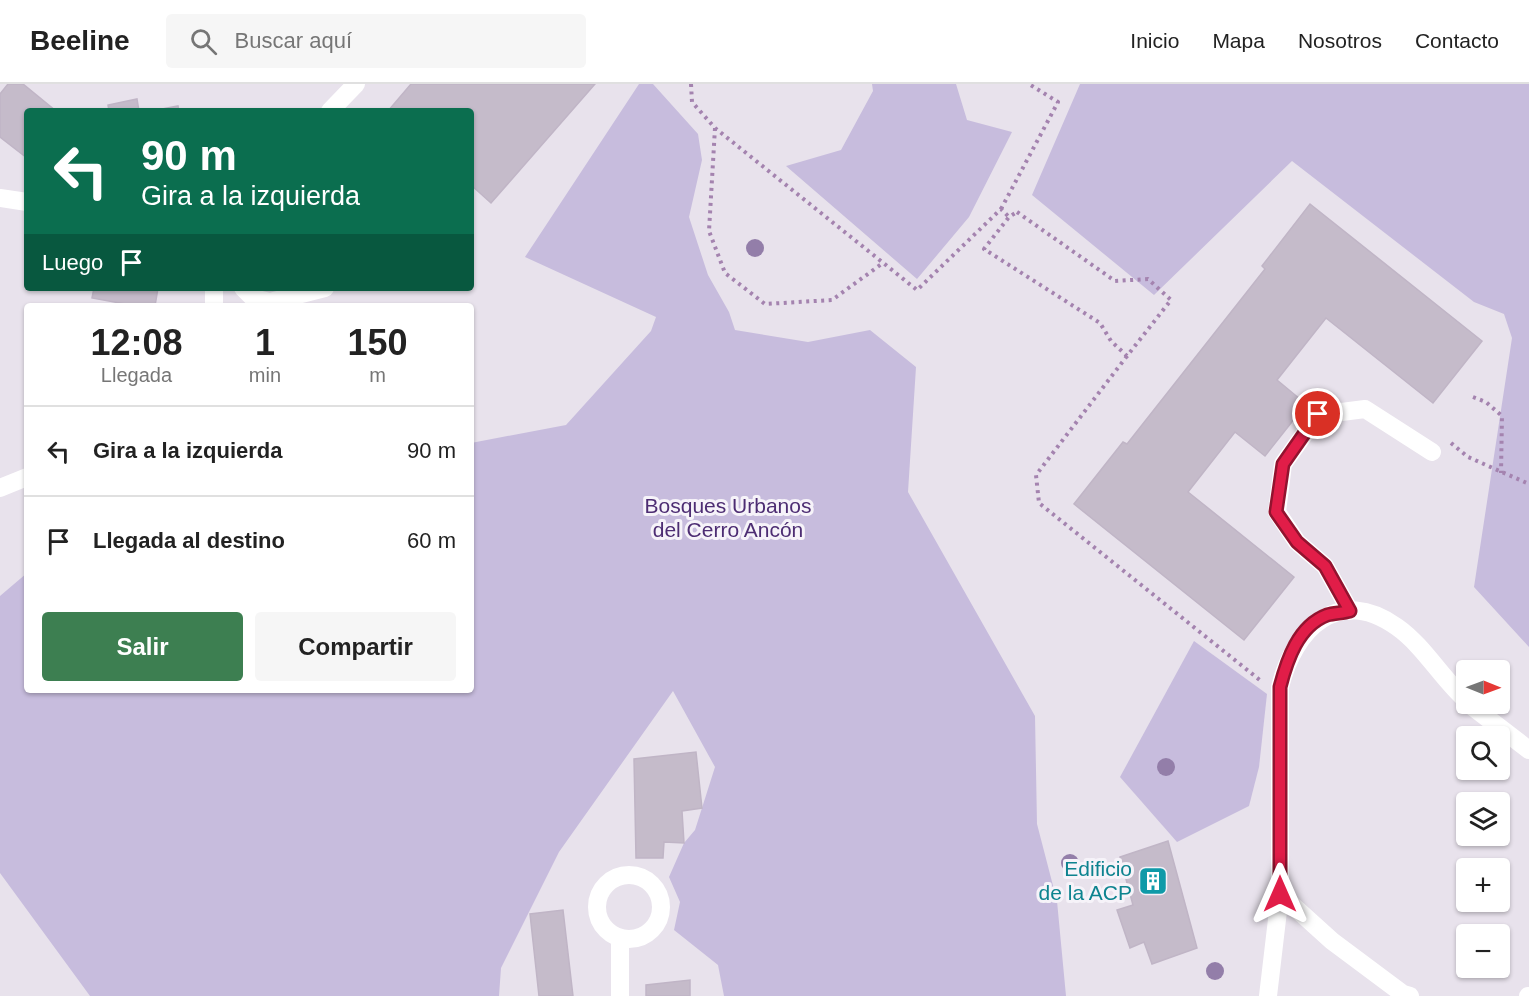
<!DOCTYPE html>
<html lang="es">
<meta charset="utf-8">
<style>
body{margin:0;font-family:Helvetica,sans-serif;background:#f6f6f6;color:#222;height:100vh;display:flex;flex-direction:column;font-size:22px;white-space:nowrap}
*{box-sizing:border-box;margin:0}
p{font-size:20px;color:#767676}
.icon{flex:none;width:33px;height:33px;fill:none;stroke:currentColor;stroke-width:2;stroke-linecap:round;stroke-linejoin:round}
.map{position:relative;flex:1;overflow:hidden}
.side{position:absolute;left:24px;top:219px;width:450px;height:390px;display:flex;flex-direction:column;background:#fff;border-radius:6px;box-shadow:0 2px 4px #0004}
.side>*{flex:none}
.hud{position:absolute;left:24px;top:24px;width:450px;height:183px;border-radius:6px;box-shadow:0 2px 4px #0004;background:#0b6e4f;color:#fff;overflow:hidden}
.needle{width:39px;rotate:91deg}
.tools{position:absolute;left:1456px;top:576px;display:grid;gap:12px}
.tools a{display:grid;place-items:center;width:54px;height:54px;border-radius:6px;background:#fff;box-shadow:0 2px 4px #0004;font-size:30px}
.pin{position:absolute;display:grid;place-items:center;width:51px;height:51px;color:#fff;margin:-26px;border:3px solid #fff;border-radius:50%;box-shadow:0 2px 6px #0007}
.me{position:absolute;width:66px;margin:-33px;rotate:0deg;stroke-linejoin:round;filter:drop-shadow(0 0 4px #0008)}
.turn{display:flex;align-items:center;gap:21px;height:126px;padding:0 18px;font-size:27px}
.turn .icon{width:78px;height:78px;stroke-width:2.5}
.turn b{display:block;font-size:42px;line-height:51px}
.then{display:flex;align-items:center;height:57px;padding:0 18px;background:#0003;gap:12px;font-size:22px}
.eta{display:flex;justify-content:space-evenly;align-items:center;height:102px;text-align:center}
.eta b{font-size:36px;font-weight:700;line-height:42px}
.cta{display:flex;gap:12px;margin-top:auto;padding:12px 18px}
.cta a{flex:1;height:69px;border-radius:6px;background:#3d7f51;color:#fff;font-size:24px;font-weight:700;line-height:69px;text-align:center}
.cta a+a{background:#f6f6f6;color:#222}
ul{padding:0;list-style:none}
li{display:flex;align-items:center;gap:18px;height:90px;padding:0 18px;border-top:2px solid #e0e0e0}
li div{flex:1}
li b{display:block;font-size:22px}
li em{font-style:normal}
header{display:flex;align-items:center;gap:36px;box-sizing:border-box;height:84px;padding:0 30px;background:#fff;border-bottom:2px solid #e0e0e0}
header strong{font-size:28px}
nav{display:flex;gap:33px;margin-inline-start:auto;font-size:21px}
.search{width:420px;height:54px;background:#f6f6f6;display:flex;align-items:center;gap:15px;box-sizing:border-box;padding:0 21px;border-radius:6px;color:#767676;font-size:22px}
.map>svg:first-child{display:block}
.green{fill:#c7bcdd}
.building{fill:#c5bbca;stroke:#c0b5c6;stroke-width:1.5}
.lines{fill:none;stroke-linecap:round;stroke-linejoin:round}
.path{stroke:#a483af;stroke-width:4;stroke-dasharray:3 4.5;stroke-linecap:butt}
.minor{stroke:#fff;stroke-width:18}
.tree{fill:#937ea9}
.route-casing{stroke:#92132f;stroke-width:15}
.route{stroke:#e11d48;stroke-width:10}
.labels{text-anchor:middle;stroke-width:6;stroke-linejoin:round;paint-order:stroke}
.park-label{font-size:21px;fill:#4d2d73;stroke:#f6f3f9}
.culture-label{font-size:21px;fill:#0d838f;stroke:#f6f3f9;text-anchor:end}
</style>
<header>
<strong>Beeline</strong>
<div class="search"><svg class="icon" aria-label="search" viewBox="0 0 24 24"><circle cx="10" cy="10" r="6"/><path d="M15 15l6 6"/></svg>Buscar aquí</div>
<nav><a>Inicio</a><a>Mapa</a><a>Nosotros</a><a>Contacto</a></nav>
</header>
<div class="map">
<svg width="1529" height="912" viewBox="0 0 1529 912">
<rect width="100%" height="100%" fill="#e8e2ec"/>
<g class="green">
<path d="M639 0H653L698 50 702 76 689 133 708 191 729 228 735 246 808 258 870 246 916 283 908 408 1035 632 1037 740 1057 817 1066 912H724L718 881 674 846 680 818 669 793 684 759 695 746 715 683 673 607 559 768 501 884 499 912H90L0 789V512L27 489V606H471V359L566 341 651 247 656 233 525 173Z"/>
<path d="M872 0H956L967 36 1012 48 969 133 917 195 786 82 841 66 873 7Z"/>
<path d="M1080 0H1529V563L1474 503 1512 254 1504 230 1474 218 1292 77 1154 211 1032 111Z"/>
<path d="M1194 557 1267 610 1259 683 1249 722 1177 758 1120 693Z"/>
</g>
<g class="building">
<path d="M8 0H23L56 27H27V74L0 53V10Z"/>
<path d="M411 0H595L491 119 471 101V27H388Z"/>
<path d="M137 15 139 27H109L108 21Z"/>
<path d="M178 22 179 27H152Z"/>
<path d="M1310 120 1482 257 1433 319 1326 234 1277 296 1306 320 1265 372 1235 348 1188 408 1294 493 1244 556 1074 420 1123 358 1127 360 1265 185 1262 182Z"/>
<path d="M94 204H158L155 222H136L92 214Z"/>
<path d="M696 668 702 724 682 727 684 759 664 758 663 774H636L634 675Z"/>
<path d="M1168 757 1197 864 1152 880 1144 858 1130 864 1117 826 1133 821 1120 773Z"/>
<path d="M563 826 573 912H539L530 830Z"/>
<path d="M690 896V912H646V901Z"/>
</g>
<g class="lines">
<g class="path">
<path d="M691 0 692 18 715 44 917 206 1001 125 1009 133"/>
<path d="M715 44 709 147 725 189 765 220 832 216 883 179"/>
<path d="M1001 125 1058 18 1029 0"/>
<path d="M1017 128 1115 197 1148 195 1171 216 1127 272 1111 257 1100 239 984 165 1009 133Z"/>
<path d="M1127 272 1036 391 1039 419 1261 597"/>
<path d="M1473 313 1486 318 1502 332 1501 389"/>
<path d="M1451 359 1468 373 1529 400"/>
</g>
<g class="minor">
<path d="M330 27 356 0"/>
<path d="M0 114 27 118"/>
<path d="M214 204V222"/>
<path d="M243 204 253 214 270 218 325 204"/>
<path d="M0 404 27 393"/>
<path d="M1350 527 1325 482 1297 458 1277 428 1283 380 1318 331 1365 325 1432 368"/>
<path d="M1469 620 1529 666"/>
<circle cx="629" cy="823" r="32"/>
<path d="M1280 810 1332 857 1403 910 1410 912"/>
<path d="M620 912V854"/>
<path d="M1268 912 1280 810V603C1294 545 1338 501 1397 543 1424 562 1442 595 1467 617"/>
<path d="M1528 912H1529"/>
</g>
</g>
<g class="tree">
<circle cx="755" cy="164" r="9"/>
<circle cx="1166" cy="683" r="9"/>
<circle cx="1070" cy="779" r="9"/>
<circle cx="1215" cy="887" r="9"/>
</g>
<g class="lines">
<g class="route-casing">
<path id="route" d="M1280 810V603C1287 576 1298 542 1327 531 1334 529 1343 529 1350 527L1325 482 1297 458 1276 428 1283 380 1318 330"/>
</g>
<use href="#route" class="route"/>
</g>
<defs>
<g id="building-square" transform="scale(1.5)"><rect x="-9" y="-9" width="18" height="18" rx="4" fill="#0f9aa8" stroke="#f6f3f9"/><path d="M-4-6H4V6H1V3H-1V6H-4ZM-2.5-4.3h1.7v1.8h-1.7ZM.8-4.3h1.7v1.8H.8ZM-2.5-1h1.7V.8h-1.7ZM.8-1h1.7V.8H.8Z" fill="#fff"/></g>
</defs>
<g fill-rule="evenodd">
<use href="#building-square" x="1153" y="797"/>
</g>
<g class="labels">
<g class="park-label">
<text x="728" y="429">Bosques Urbanos<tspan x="728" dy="24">del Cerro Ancón</tspan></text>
</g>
<g class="culture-label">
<text x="1132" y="792">Edificio<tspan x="1132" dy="24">de la ACP</tspan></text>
</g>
</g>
</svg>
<div class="tools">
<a><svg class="needle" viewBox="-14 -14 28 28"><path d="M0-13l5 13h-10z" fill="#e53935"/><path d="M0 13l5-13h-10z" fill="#767676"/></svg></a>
<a><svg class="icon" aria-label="search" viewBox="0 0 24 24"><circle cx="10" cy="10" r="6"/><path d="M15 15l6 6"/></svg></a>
<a><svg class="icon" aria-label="layers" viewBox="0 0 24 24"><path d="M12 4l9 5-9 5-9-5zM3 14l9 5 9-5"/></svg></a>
<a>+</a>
<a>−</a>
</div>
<div class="pin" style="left:1318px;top:330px;background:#d93025"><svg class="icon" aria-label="arrive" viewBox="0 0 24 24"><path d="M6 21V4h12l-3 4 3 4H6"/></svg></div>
<svg class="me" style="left:1280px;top:810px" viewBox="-20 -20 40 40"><path d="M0-17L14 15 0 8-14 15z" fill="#e11d48" stroke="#fff" stroke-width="4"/></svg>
<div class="hud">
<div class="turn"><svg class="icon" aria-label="left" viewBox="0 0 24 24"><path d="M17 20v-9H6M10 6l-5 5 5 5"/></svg><div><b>90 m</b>Gira a la izquierda</div></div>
<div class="then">Luego<svg class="icon" aria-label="arrive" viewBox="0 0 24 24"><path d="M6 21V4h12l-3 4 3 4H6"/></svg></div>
</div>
<section class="side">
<div class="eta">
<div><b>12:08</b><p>Llegada</p></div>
<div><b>1</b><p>min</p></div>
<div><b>150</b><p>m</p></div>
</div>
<ul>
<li><svg class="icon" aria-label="left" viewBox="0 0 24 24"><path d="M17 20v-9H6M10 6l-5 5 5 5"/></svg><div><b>Gira a la izquierda</b></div><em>90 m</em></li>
<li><svg class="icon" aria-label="arrive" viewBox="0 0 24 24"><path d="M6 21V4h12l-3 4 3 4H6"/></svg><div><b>Llegada al destino</b></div><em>60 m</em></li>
</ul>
<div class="cta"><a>Salir</a><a>Compartir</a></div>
</section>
</div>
